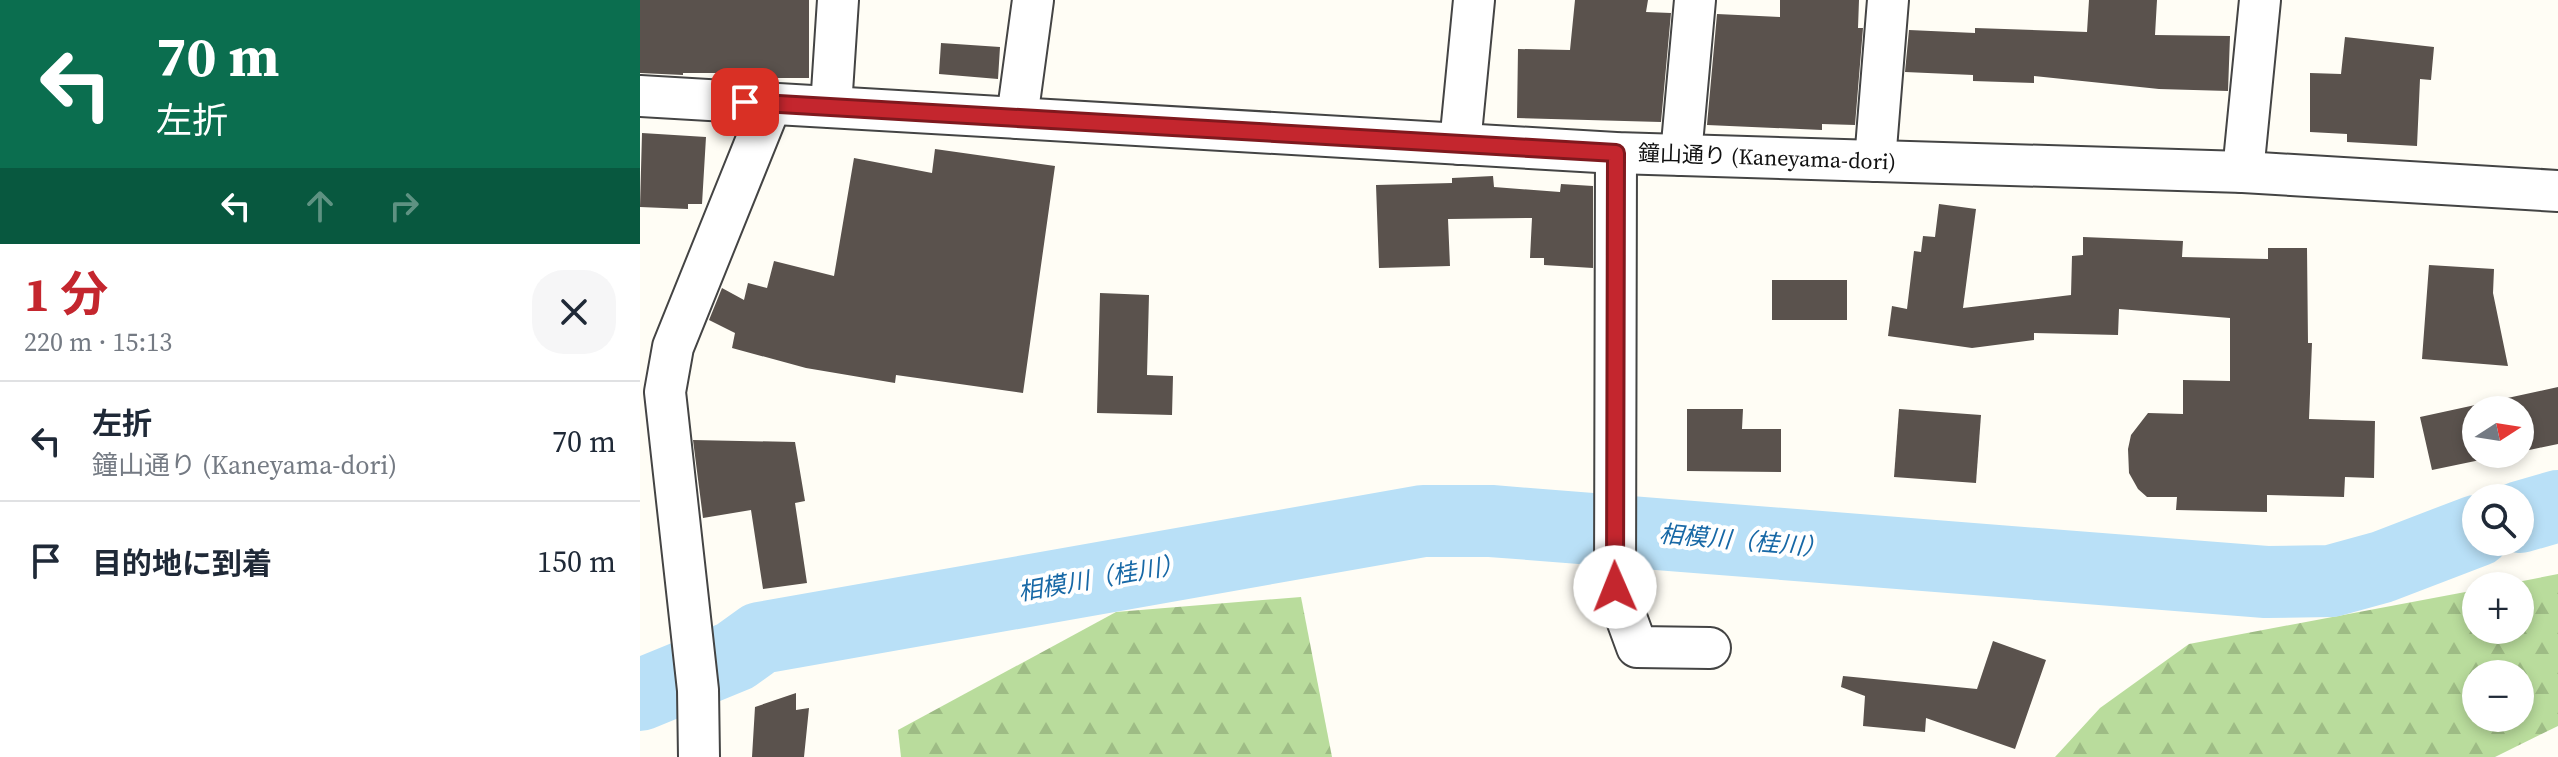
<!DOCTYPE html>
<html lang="ja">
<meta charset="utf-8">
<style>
body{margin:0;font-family:"Source Serif 4","Noto Sans JP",serif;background:#f6f6f7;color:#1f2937;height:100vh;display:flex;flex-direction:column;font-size:30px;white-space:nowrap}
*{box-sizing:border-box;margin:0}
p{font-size:26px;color:#747a83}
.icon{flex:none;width:44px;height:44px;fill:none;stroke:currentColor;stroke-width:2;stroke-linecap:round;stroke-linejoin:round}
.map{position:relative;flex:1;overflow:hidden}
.panel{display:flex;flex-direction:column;background:#fff;width:640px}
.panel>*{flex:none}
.hud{background:#0b6e4f;color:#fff;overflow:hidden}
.needle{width:52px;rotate:78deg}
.fabs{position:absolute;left:1822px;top:396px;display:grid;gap:16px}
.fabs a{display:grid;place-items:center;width:72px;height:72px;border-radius:50%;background:#fff;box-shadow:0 4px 12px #0003;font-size:40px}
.pin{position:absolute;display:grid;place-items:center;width:68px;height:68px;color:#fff;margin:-34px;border-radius:16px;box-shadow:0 4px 12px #0006}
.me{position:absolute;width:88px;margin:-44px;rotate:359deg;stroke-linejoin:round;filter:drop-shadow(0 0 6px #0008)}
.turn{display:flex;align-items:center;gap:28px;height:168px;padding:0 24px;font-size:36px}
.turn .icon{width:104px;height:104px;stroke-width:2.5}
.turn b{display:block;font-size:56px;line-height:68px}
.lanes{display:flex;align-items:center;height:76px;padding:0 24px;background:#0003;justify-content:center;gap:40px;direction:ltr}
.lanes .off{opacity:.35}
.round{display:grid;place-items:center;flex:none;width:84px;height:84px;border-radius:32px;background:#f6f6f7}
.overview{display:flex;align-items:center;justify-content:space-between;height:136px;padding:0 24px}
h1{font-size:48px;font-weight:700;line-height:60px;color:#c4262e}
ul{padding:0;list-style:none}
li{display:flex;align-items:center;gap:24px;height:120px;padding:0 24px;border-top:2px solid #e0e1e3}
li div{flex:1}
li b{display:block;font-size:30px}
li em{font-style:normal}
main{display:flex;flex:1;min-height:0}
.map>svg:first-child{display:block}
.forest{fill:url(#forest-firs);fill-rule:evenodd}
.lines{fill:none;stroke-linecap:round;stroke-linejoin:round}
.river{stroke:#b9e0f7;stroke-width:72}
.building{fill:#5a524d}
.minor-casing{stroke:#444;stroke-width:44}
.minor{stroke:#fff;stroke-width:40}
.route-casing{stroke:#7f191e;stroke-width:20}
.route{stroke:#c4262e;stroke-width:14}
.labels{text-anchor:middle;stroke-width:8;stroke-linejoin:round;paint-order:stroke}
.street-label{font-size:22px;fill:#111;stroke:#fff}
.water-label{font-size:24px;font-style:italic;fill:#1768a6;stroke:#fff}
</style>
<main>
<section class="panel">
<div class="hud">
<div class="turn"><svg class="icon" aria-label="left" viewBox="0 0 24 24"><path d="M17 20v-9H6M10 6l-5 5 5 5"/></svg><div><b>70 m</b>左折</div></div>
<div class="lanes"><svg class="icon" aria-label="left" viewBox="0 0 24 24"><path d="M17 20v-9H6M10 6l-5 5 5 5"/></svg><svg class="icon off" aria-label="ahead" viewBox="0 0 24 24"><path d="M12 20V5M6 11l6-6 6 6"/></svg><svg class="icon off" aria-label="right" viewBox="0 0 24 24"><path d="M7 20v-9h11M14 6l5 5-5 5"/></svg></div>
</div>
<div class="overview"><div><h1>1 分</h1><p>220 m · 15:13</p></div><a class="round"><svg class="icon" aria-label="close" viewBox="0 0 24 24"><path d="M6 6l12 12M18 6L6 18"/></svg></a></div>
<ul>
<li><svg class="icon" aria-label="left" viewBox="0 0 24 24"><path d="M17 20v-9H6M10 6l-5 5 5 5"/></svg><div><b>左折</b><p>鐘山通り (Kaneyama-dori)</p></div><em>70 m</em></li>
<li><svg class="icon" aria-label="arrive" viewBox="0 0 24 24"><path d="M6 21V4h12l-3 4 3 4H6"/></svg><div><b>目的地に到着</b></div><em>150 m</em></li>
</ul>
</section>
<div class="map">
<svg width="1918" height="757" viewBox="0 0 1918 757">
<defs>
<pattern id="forest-firs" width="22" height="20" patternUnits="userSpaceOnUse" patternTransform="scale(2)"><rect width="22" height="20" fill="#b9dc9c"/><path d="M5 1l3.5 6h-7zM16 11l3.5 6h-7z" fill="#9ebc85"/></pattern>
</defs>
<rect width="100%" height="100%" fill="#fffdf5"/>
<g class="forest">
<path d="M1918 574V726L1855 757H1415L1460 708 1549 644 1836 590V630H1880V586H1857ZM1836 674H1880V718H1836Z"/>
<path d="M661 597 692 757H261L258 730 476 612Z"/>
</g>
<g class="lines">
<g class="river">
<path d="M1880 517 1918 506"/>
<path d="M0 695 95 656 120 638 783 521H851L1626 582 1691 581 1742 567 1836 531"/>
</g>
</g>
<g class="building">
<path d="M0 0H169V78H104V73H43V75L0 73Z"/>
<path d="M935 0H1008L1006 12 1031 13 1021 122 877 118 878 49 930 50Z"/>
<path d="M1140 0H1219L1218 28H1223L1215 125 1182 124V130L1067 125 1077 14 1140 17Z"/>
<path d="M1449 0H1517L1515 35 1590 36 1588 91 1519 89 1394 76V83L1333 81V75L1265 72 1269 30 1335 33V28L1447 32Z"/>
<path d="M1705 37 1794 47 1791 80 1780 79 1777 146 1707 142V134L1670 132V73L1701 74Z"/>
<path d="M301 43 360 47 358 79 299 74Z"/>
<path d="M2 133 66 137 62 204H48V209L0 207Z"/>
<path d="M295 149 415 166 383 393 256 375 255 383 166 368 92 348 95 333 69 320 82 288 104 300 108 283 127 288 134 261 194 276 214 158 292 173Z"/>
<path d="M853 176 854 187 920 192 921 184 953 186V268L904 265V258H890L892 218 808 219 810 266 739 268 736 185 812 183V178Z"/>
<path d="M1299 204 1336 209 1323 308 1431 295 1432 256 1443 255V237L1543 241 1542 257 1628 259V248H1667L1668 343H1672L1669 419 1735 421 1734 478 1705 477 1704 497 1627 495V512L1536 510 1537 497H1507L1498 489 1489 473 1488 449 1491 435 1508 413 1543 414V380L1590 381V318L1479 309 1478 335 1394 333V340L1332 348 1248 336 1252 306 1267 309 1274 251 1281 252 1283 236 1295 237Z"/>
<path d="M1789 265 1854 269 1853 293 1868 366 1782 359Z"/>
<rect x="1132" y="280" width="75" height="40"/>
<path d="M460 293 509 295 507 375 533 376 532 415 457 413Z"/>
<path d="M1918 387V444L1880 452V410H1836V454H1869L1792 470 1780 417Z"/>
<path d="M1047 409H1103L1102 429H1141V472L1047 471Z"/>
<path d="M1259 409 1341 415 1336 483 1254 477Z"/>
<path d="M53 440 155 442 165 501 155 503 167 583 123 589 111 510 63 518Z"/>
<path d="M1353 641 1406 660 1375 749 1286 718 1285 732 1223 726 1225 696 1201 687 1203 676 1337 689Z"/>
<path d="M156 693V710L169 708 164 757H112L115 707Z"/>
</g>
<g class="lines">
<g class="minor-casing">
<g id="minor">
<path d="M0 96 976 153 1603 172 1918 191"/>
<path d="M191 107 198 0"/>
<path d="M377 118 393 0"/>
<path d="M820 144 834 0"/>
<path d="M976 153 975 587 997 647 1070 648"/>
<path d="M1041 155 1055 0"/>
<path d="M1235 161 1248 0"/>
<path d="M1603 172 1620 0"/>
<path d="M59 757 58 690 25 392 33 347 131 104"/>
</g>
</g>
<use href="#minor" class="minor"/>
</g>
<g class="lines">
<g class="route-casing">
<path id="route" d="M105 102 976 153 975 587"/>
</g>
<use href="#route" class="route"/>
</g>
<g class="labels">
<g class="street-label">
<text transform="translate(1127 157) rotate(2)" y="8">鐘山通り (Kaneyama-dori)</text>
</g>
<g class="water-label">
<text transform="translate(1103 541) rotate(5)" y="8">相模川（桂川）</text>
<text transform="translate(461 578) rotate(-10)" y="8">相模川（桂川）</text>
</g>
</g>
</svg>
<div class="fabs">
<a><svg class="needle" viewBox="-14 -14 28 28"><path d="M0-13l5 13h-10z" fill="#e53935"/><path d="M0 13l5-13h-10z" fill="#747a83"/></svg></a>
<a><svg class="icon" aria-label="search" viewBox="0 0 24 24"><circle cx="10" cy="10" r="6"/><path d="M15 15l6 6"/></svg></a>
<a>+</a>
<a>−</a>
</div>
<div class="pin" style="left:105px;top:102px;background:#d93025"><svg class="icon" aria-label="arrive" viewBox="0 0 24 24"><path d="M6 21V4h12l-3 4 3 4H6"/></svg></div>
<svg class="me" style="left:975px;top:587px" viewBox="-20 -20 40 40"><circle r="19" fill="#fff"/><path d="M0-13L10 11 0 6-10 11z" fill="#c4262e"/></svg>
</div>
</main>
